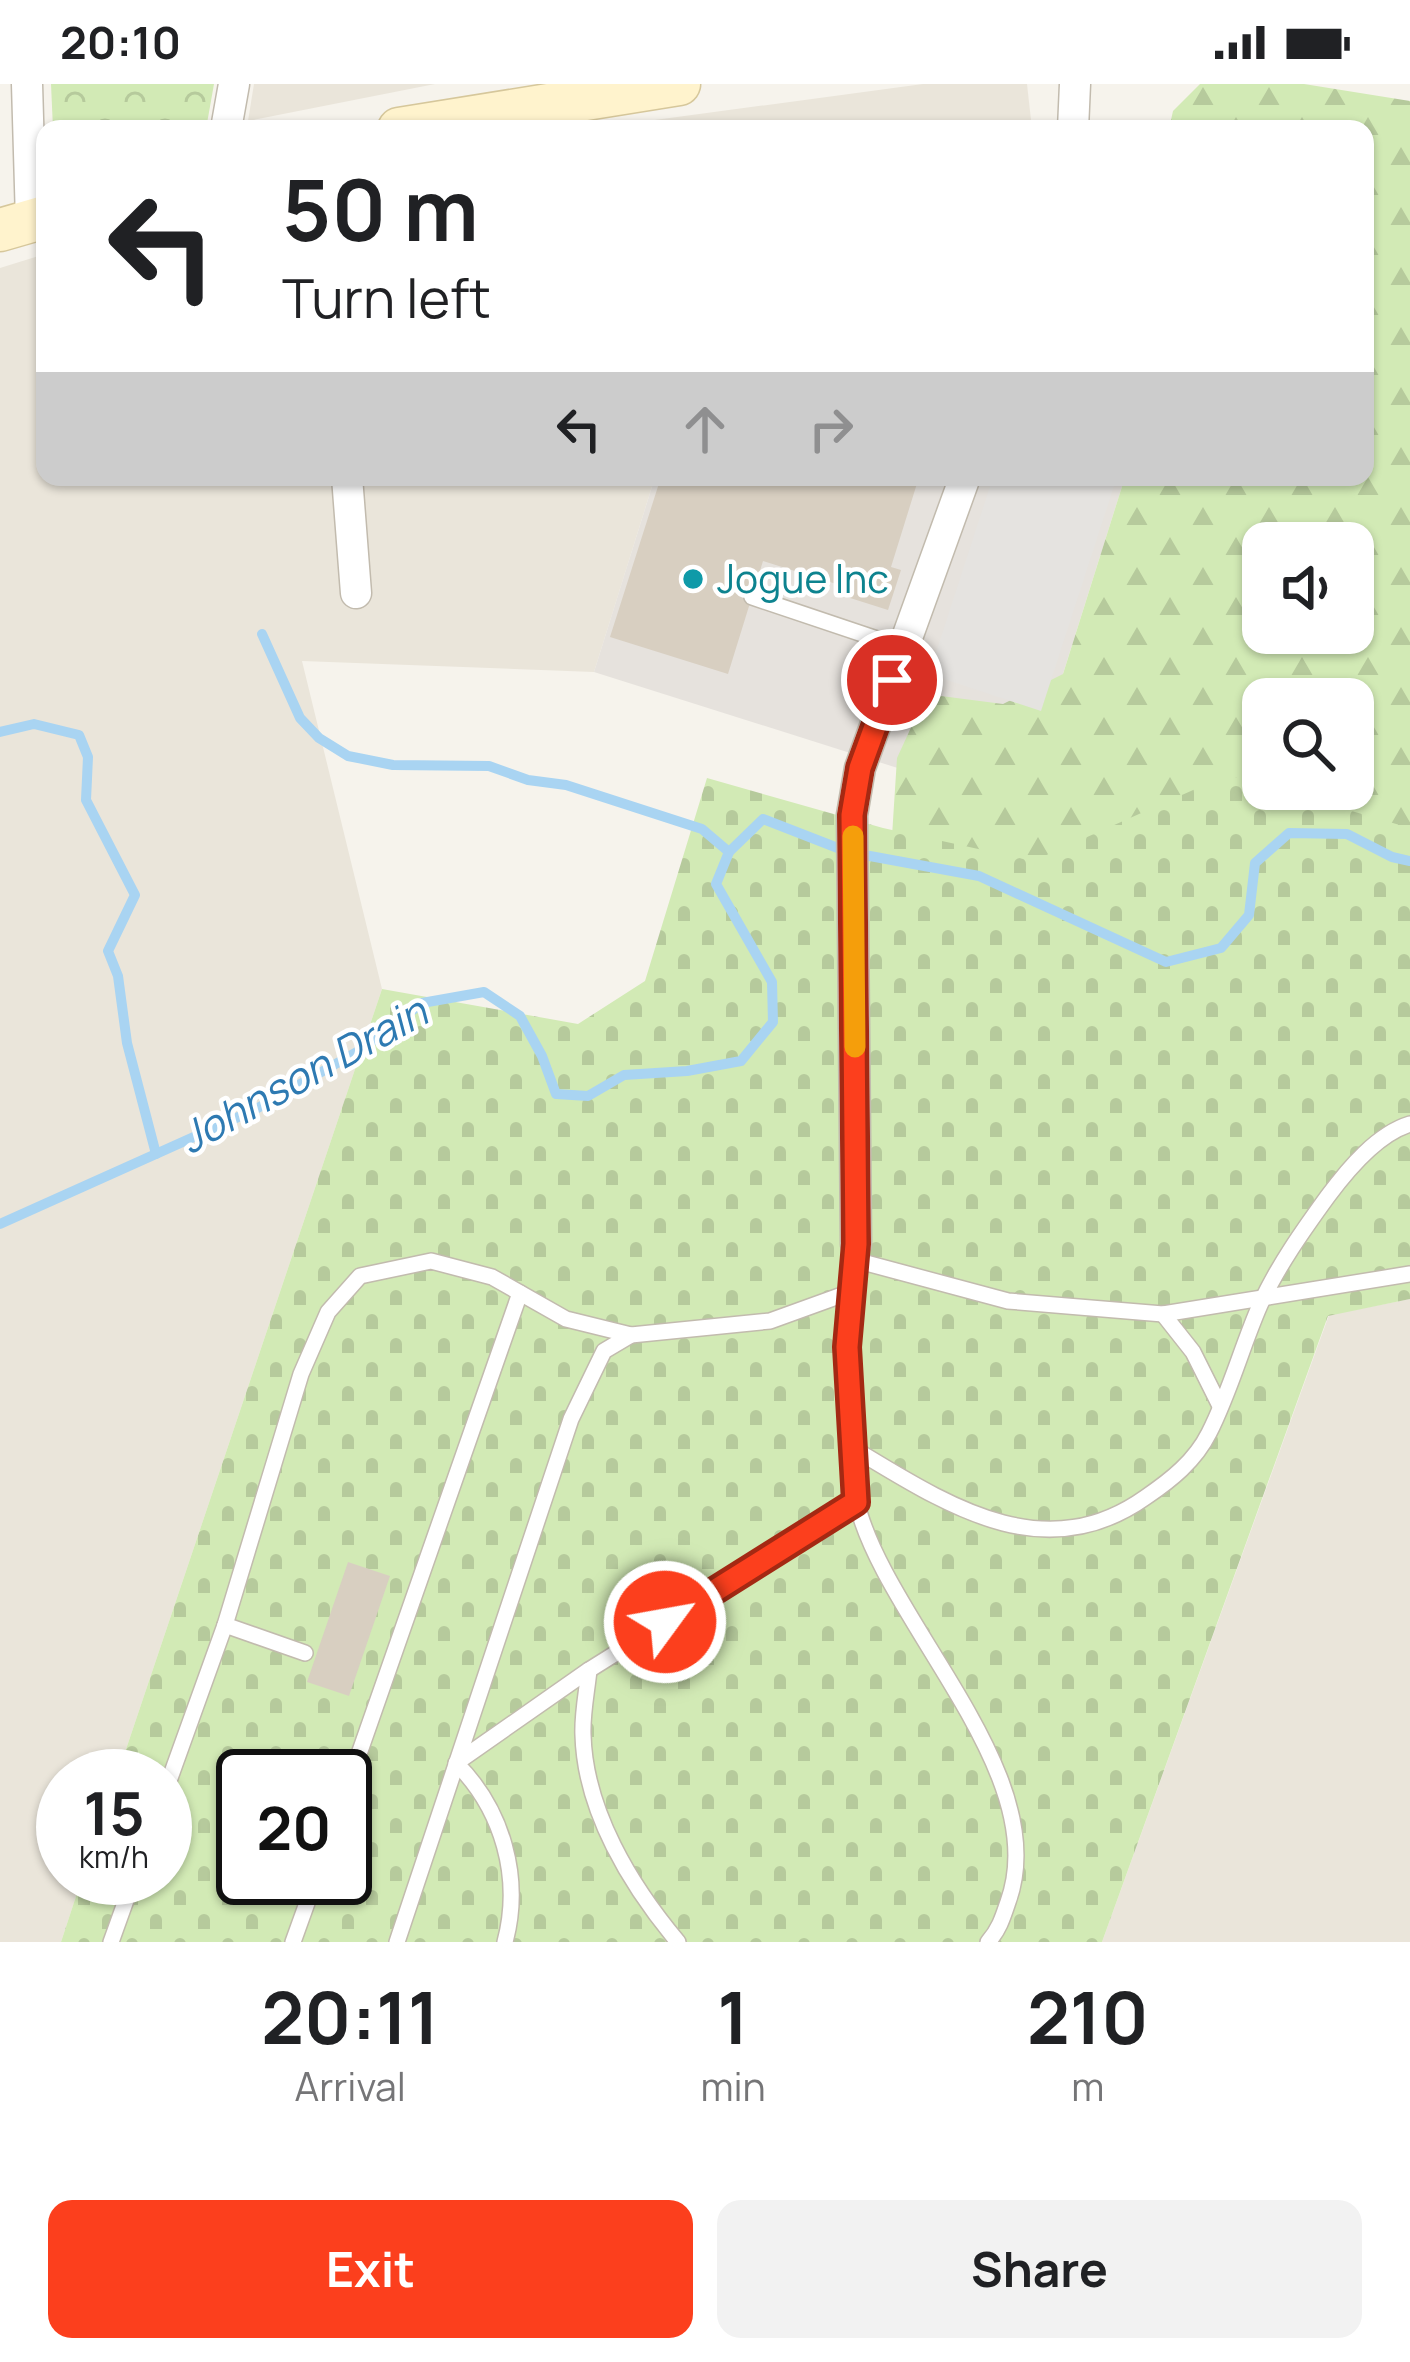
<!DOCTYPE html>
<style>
body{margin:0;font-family:Manrope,sans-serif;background:#f2f2f2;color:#202124;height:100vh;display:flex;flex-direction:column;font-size:45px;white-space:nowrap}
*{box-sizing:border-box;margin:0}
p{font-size:39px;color:#757577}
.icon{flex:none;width:66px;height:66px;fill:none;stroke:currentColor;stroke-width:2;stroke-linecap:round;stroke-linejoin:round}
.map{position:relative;height:1858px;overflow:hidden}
.drawer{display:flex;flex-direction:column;background:#fff;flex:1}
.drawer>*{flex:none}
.banner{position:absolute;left:36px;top:36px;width:1338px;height:366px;border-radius:24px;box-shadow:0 3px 9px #0004;background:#fff;color:#202124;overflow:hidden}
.tools{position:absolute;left:1242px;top:438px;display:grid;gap:24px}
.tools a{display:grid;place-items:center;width:132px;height:132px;border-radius:24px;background:#fff;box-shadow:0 3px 9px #0004;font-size:60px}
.speed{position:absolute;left:36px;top:1665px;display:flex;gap:24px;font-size:60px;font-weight:700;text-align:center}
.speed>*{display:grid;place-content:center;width:156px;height:156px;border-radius:50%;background:#fff;box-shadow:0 3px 9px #0004;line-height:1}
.speed small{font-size:30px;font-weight:400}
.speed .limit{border:6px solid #111;border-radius:18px;background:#fff;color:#111}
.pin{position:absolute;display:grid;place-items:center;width:102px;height:102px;color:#fff;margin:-51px;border:6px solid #fff;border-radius:50%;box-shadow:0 3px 12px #0007}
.me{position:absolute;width:132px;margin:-66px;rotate:58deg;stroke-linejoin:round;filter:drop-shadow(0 0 9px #0008)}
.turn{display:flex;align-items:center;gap:42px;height:252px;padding:0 48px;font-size:54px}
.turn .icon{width:156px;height:156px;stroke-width:2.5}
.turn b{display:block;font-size:84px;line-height:102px}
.lanes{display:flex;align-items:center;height:114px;padding:0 48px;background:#0003;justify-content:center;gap:60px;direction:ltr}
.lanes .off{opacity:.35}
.eta{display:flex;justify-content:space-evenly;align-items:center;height:204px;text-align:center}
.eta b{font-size:72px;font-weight:700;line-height:84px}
.cta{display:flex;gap:24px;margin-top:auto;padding:24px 48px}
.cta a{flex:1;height:138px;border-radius:24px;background:#fc3f1d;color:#fff;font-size:48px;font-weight:700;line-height:138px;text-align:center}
.cta a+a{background:#f2f2f2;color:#202124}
.status{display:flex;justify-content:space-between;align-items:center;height:84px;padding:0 60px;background:#fff;direction:ltr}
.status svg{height:33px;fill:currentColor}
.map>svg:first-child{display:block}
.residential{fill:#eae5da}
.industrial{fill:#e6e2dd}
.forest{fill:url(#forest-firs);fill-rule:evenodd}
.cemetery{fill:url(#cemetery-stones);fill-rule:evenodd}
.park{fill:url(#park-crowns)}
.parking{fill:#e5e3e0}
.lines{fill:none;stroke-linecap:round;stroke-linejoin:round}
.stream{stroke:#a9d4f2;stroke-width:10}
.building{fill:#d8cfc1}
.lane-casing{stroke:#c2bbae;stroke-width:18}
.street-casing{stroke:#c2bbae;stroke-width:33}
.secondary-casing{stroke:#d6c79b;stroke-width:45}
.lane{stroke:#fff;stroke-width:15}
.street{stroke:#fff;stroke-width:30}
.secondary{stroke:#fff3cd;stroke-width:42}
.route-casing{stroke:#a42913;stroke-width:30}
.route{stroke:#fc3f1d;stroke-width:21}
.slow{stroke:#f59e0b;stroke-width:21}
.culture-dot{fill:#0f9aa8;stroke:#fff;stroke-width:4.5}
.labels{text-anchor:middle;stroke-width:9;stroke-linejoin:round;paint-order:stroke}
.culture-label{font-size:39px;fill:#0d838f;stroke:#fff;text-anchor:start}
.water-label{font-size:42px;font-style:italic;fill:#2e7ab2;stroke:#fff}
</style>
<div class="status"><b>20:10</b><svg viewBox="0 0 49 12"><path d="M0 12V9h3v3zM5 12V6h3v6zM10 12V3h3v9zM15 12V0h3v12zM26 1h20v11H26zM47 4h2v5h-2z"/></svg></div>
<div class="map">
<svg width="1410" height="1858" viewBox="0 0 1410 1858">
<defs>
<pattern id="forest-firs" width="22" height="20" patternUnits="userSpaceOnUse" patternTransform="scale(3)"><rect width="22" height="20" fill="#d2eab5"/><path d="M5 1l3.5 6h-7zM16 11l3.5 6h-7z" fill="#b6ca9c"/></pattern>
<pattern id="cemetery-stones" width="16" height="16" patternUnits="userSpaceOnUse" patternTransform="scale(3)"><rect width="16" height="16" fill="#d2eab5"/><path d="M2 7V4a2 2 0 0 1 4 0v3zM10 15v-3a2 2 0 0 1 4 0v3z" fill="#b6ca9c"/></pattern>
<pattern id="park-crowns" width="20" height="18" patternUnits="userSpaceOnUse" patternTransform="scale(3)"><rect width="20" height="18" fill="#d2eab5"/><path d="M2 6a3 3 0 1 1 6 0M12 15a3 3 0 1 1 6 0" fill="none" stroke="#b6ca9c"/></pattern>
</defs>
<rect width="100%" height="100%" fill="#f6f3ec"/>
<g class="residential">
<path d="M254 0H435L248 37Z"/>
<path d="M923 0H1027L1032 45H588Z"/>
<path d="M45 170V393H655L594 588 302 577 382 905 117 1692H63V1794H82L61 1858H0V184Z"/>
<path d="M1410 1215V1858H1102L1329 1231Z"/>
</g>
<path class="industrial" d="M655 393H1125L1021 723 594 588Z"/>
<path class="forest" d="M1200 0H1304L1410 17V1013L875 1018 897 674 914 637 941 612 1003 620 1063 590 1125 393H1365V45H1169L1173 27ZM1263 459H1353V549H1263ZM1263 615H1353V705H1263Z"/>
<path class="cemetery" d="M1227 691 1263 701V705H1276L1410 744V1215L1328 1232 1102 1858H61L82 1794H165V1692H117L382 905 578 940 645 897 707 694 883 744 1033 777ZM243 1692H345V1794H243Z"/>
<path class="park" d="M51 0H214L206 45H53Z"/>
<path class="parking" d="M993 393H1117L1041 627 929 590Z"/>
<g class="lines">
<g class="stream">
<path d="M262 550 300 634 319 654 348 672 393 681 489 682 528 696 566 701 702 745 729 768"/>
<path d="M0 648 34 640 79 651 88 673 86 716 135 811 108 867 118 892 127 959 156 1070"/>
<path d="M0 1140 256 1025 362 965 422 919 484 908 520 932 542 972 556 1010 588 1012 624 991 687 987 741 977 773 938 772 898 716 800 729 768 763 735 848 768 979 792 1166 878 1221 864 1249 831 1255 779 1289 749 1347 750 1392 773 1410 777"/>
</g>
</g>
<g class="building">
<path d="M661 393H919L891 483 901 486 888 526 847 513 849 504 763 477 728 590 610 553Z"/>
<path d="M348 1478 390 1492 349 1612 307 1598Z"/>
</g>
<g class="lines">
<g class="lane-casing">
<g id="lane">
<path d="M752 513 904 564"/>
<path d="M856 1160C852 1244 838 1332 856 1416 883 1536 1055 1690 1008 1818 1003 1833 999 1846 988 1858"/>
<path d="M855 1176 1008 1217 1163 1230 1410 1190"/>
<path d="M1163 1230 1193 1268 1220 1322"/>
<path d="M851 1363C943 1418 1042 1487 1146 1413 1171 1396 1195 1377 1209 1349 1230 1308 1242 1262 1260 1221 1277 1183 1304 1145 1328 1112 1348 1085 1377 1050 1410 1040"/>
<path d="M225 1541 305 1569"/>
<path d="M589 1586C587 1607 582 1630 583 1651 585 1727 631 1802 678 1858"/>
<path d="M165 1708 225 1541 301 1290 328 1228 360 1192 431 1177 492 1193 566 1235 631 1251 770 1237 853 1207"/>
<path d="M345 1710 520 1209"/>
<path d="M111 1858 134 1794"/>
<path d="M293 1858 316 1794"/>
<path d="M397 1858 571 1335 604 1267 631 1251"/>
<path d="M505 1858C522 1794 503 1726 456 1679L589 1586 857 1418"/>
</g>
</g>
<g class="street-casing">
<g id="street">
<path d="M27 0 31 137"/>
<path d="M226 45 234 0"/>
<path d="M1073 45 1075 0"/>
<path d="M347 393 356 509"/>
<path d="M856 1160 852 731 860 684 965 393"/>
</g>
</g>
<g class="secondary-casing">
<g id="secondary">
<path d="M399 45 679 0"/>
<path d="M0 146 45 133"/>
</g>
</g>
<use href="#lane" class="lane"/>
<use href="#street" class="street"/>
<use href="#secondary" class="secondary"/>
</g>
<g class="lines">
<g class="route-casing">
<path id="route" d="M665 1538 856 1418 847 1263 856 1160 852 731 860 684 892 596"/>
</g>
<use href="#route" class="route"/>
<path class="slow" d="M853 752 855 963"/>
</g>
<circle class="culture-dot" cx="693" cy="495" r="12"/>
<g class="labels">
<g class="culture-label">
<text x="717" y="509">Jogue Inc</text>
</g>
<g class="water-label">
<text transform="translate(303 991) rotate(-29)" y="15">Johnson Drain</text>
</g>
</g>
</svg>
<div class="tools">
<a><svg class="icon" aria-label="sound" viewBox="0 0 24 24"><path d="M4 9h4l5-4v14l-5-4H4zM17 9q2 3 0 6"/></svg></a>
<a><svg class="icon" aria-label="search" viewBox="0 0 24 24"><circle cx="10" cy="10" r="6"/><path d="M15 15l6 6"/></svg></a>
</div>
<div class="speed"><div>15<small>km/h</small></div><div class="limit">20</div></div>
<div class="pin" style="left:892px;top:596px;background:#d93025"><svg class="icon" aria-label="arrive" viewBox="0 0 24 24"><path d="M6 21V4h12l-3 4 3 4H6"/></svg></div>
<svg class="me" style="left:665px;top:1538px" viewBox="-20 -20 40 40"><circle r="17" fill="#fc3f1d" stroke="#fff" stroke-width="3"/><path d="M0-11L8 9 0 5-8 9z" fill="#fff"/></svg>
<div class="banner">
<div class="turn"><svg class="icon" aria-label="left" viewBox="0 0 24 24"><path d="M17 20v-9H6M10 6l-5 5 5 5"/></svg><div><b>50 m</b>Turn left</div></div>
<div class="lanes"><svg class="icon" aria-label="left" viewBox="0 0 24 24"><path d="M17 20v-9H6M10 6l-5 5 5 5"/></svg><svg class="icon off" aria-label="ahead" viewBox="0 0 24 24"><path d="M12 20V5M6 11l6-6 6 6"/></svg><svg class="icon off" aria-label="right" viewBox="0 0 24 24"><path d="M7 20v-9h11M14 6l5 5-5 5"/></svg></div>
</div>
</div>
<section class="drawer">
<div class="eta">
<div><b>20:11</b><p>Arrival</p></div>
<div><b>1</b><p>min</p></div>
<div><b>210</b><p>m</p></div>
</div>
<div class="cta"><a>Exit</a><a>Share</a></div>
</section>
